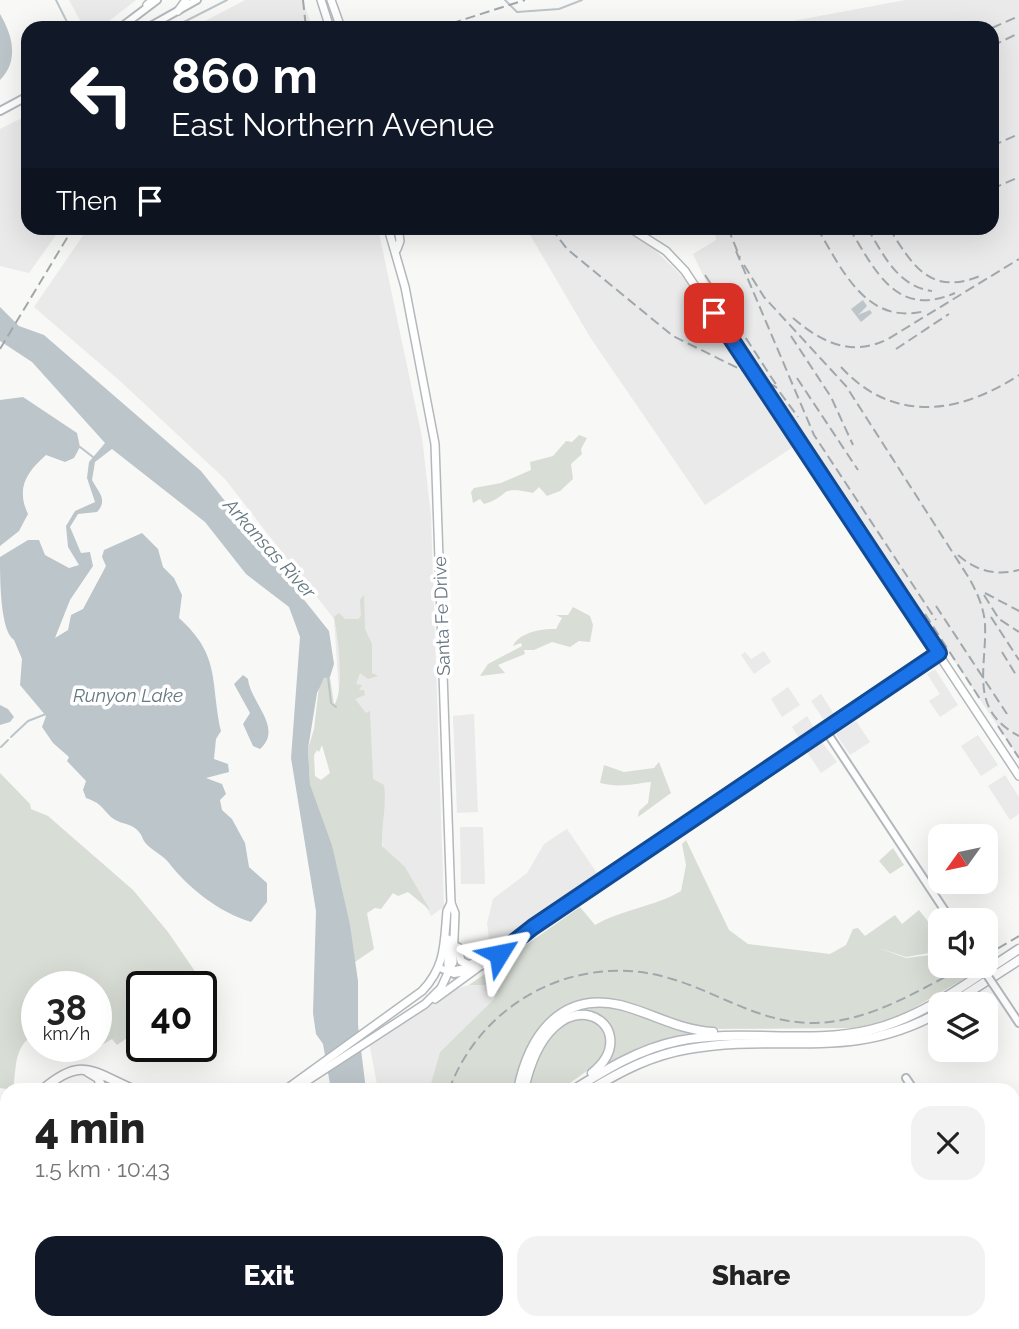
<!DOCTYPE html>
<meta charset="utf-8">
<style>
body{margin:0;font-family:Raleway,sans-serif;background:#f2f2f2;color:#222;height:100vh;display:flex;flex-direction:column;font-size:26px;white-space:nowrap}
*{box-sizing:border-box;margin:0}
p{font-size:23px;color:#767676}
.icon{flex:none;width:38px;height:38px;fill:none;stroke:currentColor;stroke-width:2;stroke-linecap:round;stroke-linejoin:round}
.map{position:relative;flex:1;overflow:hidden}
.side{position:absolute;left:0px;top:1083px;width:1020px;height:247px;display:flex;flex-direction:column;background:#fff;border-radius:21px 21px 0 0;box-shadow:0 7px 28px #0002}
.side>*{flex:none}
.hud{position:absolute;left:21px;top:21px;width:978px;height:214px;border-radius:21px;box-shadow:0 7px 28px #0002;background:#111827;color:#fff;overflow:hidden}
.needle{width:46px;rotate:237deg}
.controls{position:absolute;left:928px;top:824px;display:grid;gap:14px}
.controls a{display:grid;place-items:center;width:70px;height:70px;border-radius:14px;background:#fff;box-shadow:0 7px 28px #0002;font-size:35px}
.speed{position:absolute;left:21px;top:971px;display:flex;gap:14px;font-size:35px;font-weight:700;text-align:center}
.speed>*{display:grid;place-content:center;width:91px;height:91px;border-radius:50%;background:#fff;box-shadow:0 7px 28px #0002;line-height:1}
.speed small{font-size:18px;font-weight:400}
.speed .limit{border:4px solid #111;border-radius:10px;background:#fff;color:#111}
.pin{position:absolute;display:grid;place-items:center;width:60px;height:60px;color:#fff;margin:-30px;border-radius:14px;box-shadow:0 4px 10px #0006}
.me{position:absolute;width:77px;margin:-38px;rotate:55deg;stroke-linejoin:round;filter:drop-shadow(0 0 5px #0008)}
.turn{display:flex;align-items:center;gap:24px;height:147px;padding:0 35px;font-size:32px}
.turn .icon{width:91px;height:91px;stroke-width:2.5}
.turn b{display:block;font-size:49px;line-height:60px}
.then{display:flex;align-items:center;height:66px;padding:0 35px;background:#0003;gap:14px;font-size:26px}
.round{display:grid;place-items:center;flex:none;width:74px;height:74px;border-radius:21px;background:#f2f2f2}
.summary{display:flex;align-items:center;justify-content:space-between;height:119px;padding:0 35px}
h1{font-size:42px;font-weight:800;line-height:52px}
.cta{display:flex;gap:14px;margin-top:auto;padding:14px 35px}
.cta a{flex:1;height:80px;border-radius:21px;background:#111827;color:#fff;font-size:28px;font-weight:800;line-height:80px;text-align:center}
.cta a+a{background:#f2f2f2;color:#222}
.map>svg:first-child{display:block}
.built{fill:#e9eae9}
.green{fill:#d8ddd5;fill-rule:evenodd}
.water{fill:#bcc5ca}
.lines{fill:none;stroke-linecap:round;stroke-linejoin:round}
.stream{stroke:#bcc5ca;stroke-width:2}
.secondary-casing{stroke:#b2b8bc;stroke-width:10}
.primary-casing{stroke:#b3b8bc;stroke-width:10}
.highway-casing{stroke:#b3b7bb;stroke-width:11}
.secondary{stroke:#fff;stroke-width:6}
.primary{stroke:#fff;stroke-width:7}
.highway{stroke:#fff;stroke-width:8}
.rail{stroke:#a1a8ad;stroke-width:2;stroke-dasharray:10 5;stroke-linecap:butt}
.secondary-bridge-casing{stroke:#b2b8bc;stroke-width:10;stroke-linecap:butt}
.secondary-bridge{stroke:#fff;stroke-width:6}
.route-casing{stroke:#114b97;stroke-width:18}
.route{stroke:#1a73e8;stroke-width:12}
.labels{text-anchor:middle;stroke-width:7;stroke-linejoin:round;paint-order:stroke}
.street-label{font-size:18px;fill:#657480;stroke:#fff}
.water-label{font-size:19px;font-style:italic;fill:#657981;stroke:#fff}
</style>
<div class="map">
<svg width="1019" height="1329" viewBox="0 0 1019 1329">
<rect width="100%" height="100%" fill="#f8f9f6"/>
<g class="built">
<path d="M69 0H136L100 28H84Z"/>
<path d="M245 0H303L312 28H192Z"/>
<path d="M905 0H1019V758L718 307 693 254 716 240 714 228H992V28H756Z"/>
<path d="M28 115V228H61L29 273 0 266V129Z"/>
<path d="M88 228H378L422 437 431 516 444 907 431 916 404 867 383 847 371 780 339 693 334 619 225 479 119 380 34 307Z"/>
<path d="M526 228H621L654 249 685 279 796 445 705 505 590 337Z"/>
<path d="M764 651 771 662 754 674 741 655 745 652 751 659Z"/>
<path d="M935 669 958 705 940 717 929 701 940 694 927 674Z"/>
<path d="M788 687 800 705 782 717 771 699Z"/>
<path d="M821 694 834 714 824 720 811 701Z"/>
<path d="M474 714 478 812 457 813 453 716Z"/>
<path d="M807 716 814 728 799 738 792 727Z"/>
<path d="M856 721 870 742 850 755 836 734Z"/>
<path d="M978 735 998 765 981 776 961 746Z"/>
<path d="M822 742 837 762 821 773 807 752Z"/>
<path d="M1005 775 1019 797V814L1010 820 988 786Z"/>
<path d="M460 827H483L485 884H461Z"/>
<path d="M567 829 599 876 490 948 487 923 493 899 527 873 544 844Z"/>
<path d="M469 985H485L495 998 440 1052 429 1090H378L369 1042 452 990Z"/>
<path d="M0 1226H7V1323H24L23 1329H0Z"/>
</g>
<g class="green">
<path d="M579 435 587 438 581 449 582 454 571 464 573 479 560 491 547 496 539 487 533 493C496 485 512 496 484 504L480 499 473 503 471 492 474 488 501 483 531 470 530 462 553 456 566 441 572 442Z"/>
<path d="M364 595 365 629 372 644V673L378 676 368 679 360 673 356 684 362 685 359 690H364L365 695 355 699 366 713 370 711 373 779 384 785C387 805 381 825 382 846L405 867 430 910 408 892 398 896 393 893 381 909 375 908 367 913 374 949 355 962 332 845 310 784 308 749 314 729 319 686 325 677H330L334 705C345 691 338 635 334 617L339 613 345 619H358L361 616 360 600ZM322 745 330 773 321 780 315 776 314 755 317 750 319 752Z"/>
<path d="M573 607 590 616 593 625 590 642 579 641 570 647 552 642 534 650H524L525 654 498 665 505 673 480 676 488 664 522 646 521 643 513 646C518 633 542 628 556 629L562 618 556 615H568Z"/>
<path d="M659 762 671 793 638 817 639 811 648 803 651 782C632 784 619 788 600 783L604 765 624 772 654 768Z"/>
<path d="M0 773 30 804 31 809 48 816 133 890 168 932 203 983 201 987H142V1028L117 1045 112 1039 97 1048 96 987H37V1033C13 1045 17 1066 13 1090L0 1088Z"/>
<path d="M686 840 729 930 748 944 830 954 846 945 853 929 858 928 865 936 895 915 902 924 919 910 930 924 940 923V951L906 957 876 947 906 958 940 954V966H975L978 971 903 1014 861 1028 706 1029 595 1000C540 1027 528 1027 514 1090H429L440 1052 495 998 485 985H469L580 907 595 925C623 909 654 907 681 891L686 865 682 844Z"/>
<path d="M893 848 904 865 890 874 879 861Z"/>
<path d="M601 1006 626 1010 689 1033 640 1047 609 1064 613 1037 605 1022 584 1009Z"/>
<path d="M587 1017 601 1025 607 1040 601 1061 560 1090H526C535 1055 547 1023 587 1017Z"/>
<path d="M201 1323H240L239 1329H200Z"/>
</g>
<g class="water">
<path d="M0 14C13 36 19 61 0 80Z"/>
<path d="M863 300 867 306 858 315 870 310 872 313 861 322 851 309Z"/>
<path d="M0 307 19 326 44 335 201 471 329 631 334 664 330 677 324 678 317 693 308 749 310 784 332 845 350 925 358 981V1025L366 1090H331L323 1044 316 1034 313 1013 316 911 291 758 300 637 289 607 246 574 205 522 112 449 95 462 92 480C99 493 108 500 97 512L78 514 70 527 81 553 90 552 93 566 70 600 55 638 68 630 71 615 83 609 106 566 102 557 104 550 142 533 158 549 163 567 174 578 182 595 179 618C221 656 210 680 221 731L216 739 214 759 228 764 229 772 206 778 222 784 226 794 220 800 222 810 232 819 245 843 249 867 267 883V902L251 922C220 913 187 887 169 863 162 854 150 850 144 841 142 838 142 835 139 832 131 822 120 825 111 817 100 806 102 804 86 798L83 790 86 781 67 761 69 757 53 743 42 727 46 716 20 685 22 659 14 640C0 631 0 578 0 557L28 540H39L45 555 69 568 79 565 68 547 66 526 75 511 95 502 87 478 89 462 105 443 32 362 0 341Z"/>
<path d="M23 397 77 433 80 447 74 458 65 462 46 455C26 473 16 488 28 514L19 531 0 546V400Z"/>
<path d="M243 675 248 679C250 702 284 728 260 749L253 746 243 724 250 713 234 684Z"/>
<path d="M0 705 8 709 14 717 10 722 0 725Z"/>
<path d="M341 1323H374L373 1329H341Z"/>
</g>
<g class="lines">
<g class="stream">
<path d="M56 0 70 28"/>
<path d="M505 0 517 12 559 9 582 0"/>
<path d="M172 28 227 0"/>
<path d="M80 447 93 457"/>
<path d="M328 677 331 703 336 707"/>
<path d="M11 737 28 721 46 714"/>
<path d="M1 747 8 740"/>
</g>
<g class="secondary-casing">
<g id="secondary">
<path d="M120 28 157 0"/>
<path d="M147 28 197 0"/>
<path d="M0 111 28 96"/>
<path d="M826 731 951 920"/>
<path d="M481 966 533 927"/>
<path d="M440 968 454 974 471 971"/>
<path d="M451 971 470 967 602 883 939 653"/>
<path d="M993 984 1019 1023"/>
<path d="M906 1078 914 1090"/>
<path d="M1013 1157 1019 1154"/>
<path d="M1013 1241 1019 1250"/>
<path d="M0 1284 7 1279"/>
<path d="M541 1323 545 1329"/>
<path d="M548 1323 552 1329"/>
<path d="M753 1329 762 1323"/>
</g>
</g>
<g class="primary-casing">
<g id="primary">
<path d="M321 0 330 28"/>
<path d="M331 0 341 28"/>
<path d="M147 5 153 0"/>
<path d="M178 11 186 0"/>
<path d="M630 228 666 251 685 271 1019 776"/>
<path d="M397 249 400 241 398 228"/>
<path d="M448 939V965"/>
<path d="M458 947 461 961 469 965 475 962"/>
<path d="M435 999 483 964"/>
<path d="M285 1090 422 991C446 966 444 943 447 911L451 903"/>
<path d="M293 1090 425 1004 441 988 453 962 455 913 451 903 435 444 405 287 388 228"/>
</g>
</g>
<g class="highway-casing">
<g id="highway">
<path d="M951 1004 1019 960"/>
<path d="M88 1072 98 1078 103 1090"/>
<path d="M42 1090C82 1055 92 1072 135 1090"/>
<path d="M518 1090C528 1039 558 991 620 1005 652 1013 678 1030 713 1032"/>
<path d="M524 1090C551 963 651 1025 592 1073"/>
<path d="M573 1090C607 1069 639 1049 678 1041 741 1028 808 1045 870 1030 925 1017 972 979 1019 949"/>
<path d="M590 1090C621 1071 652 1055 688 1049 781 1032 849 1063 940 1012"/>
<path d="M0 1164 7 1160"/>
<path d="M0 1179 7 1175"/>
</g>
</g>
<use href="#secondary" class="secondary"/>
<use href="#primary" class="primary"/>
<use href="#highway" class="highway"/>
<g class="rail">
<path d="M303 0 306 28"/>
<path d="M437 28 525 0"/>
<path d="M992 28 1019 16"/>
<path d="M992 46 1019 33"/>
<path d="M992 146 1019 134"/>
<path d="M992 189 1019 177"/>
<path d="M551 228 567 249 673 336 776 387 798 417"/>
<path d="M728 228 740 258"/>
<path d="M817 228C842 269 866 326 925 311"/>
<path d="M849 228C875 269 895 319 955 293"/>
<path d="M867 228C884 255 897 286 932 291"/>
<path d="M889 228C913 266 930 296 980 276"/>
<path d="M736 251 814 435 936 620"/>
<path d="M744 265 764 297 846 386 969 578C977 592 984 608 985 624 987 669 968 709 1019 736"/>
<path d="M705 275 777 386"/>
<path d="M793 318C822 343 852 357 888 339L1019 259"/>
<path d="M791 336 831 397 853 445"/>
<path d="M0 349 73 228"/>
<path d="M896 349 949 314"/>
<path d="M841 367C893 424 960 414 1019 375"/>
<path d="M797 378 858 470"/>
<path d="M958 555C976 571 996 576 1019 570"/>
<path d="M985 593 1019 611"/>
<path d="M984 595 999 619 1019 632"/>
<path d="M936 606 1007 714"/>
<path d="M925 614 982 702"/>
<path d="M991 617 1019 660"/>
<path d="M1002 652 1016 675"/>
<path d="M998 726 1019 758"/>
<path d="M985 956 1019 936"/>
<path d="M449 1090C482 1000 580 950 672 979 719 993 757 1021 808 1023 867 1024 915 992 966 966"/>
<path d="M334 1329 340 1323"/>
</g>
<g class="secondary-bridge-casing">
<path id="secondary-bridge" d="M981 966 993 984"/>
</g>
<use href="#secondary-bridge" class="secondary-bridge"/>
</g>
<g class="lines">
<g class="route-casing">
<path id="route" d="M499 954 533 927 939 653 714 313"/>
</g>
<use href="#route" class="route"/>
</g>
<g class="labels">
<g class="street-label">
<text transform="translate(442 616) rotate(-92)" y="6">Santa Fe Drive</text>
</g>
<g class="water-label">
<text transform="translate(270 548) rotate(48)" y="7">Arkansas River</text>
<text x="128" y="702">Runyon Lake</text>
</g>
</g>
</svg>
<div class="controls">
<a><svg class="needle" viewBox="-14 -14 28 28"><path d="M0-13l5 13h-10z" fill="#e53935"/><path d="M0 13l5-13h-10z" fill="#767676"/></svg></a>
<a><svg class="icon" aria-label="sound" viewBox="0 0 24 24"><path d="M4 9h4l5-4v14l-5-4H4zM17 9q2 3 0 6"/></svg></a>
<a><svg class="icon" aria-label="layers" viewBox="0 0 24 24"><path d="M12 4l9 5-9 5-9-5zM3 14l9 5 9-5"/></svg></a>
</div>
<div class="speed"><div>38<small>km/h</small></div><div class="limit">40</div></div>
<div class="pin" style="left:714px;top:313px;background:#d93025"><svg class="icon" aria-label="arrive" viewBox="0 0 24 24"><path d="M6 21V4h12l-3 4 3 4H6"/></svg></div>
<svg class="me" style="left:499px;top:954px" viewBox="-20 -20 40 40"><path d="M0-17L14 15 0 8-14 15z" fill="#1a73e8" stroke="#fff" stroke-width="4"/></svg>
<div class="hud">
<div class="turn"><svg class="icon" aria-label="left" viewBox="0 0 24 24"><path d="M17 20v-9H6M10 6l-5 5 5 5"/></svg><div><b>860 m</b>East Northern Avenue</div></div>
<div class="then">Then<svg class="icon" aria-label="arrive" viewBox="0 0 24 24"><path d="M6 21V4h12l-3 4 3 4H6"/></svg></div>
</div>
<section class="side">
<div class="summary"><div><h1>4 min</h1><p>1.5 km · 10:43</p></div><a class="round"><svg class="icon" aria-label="close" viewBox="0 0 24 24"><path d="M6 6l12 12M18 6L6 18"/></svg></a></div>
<div class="cta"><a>Exit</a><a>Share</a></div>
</section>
</div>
